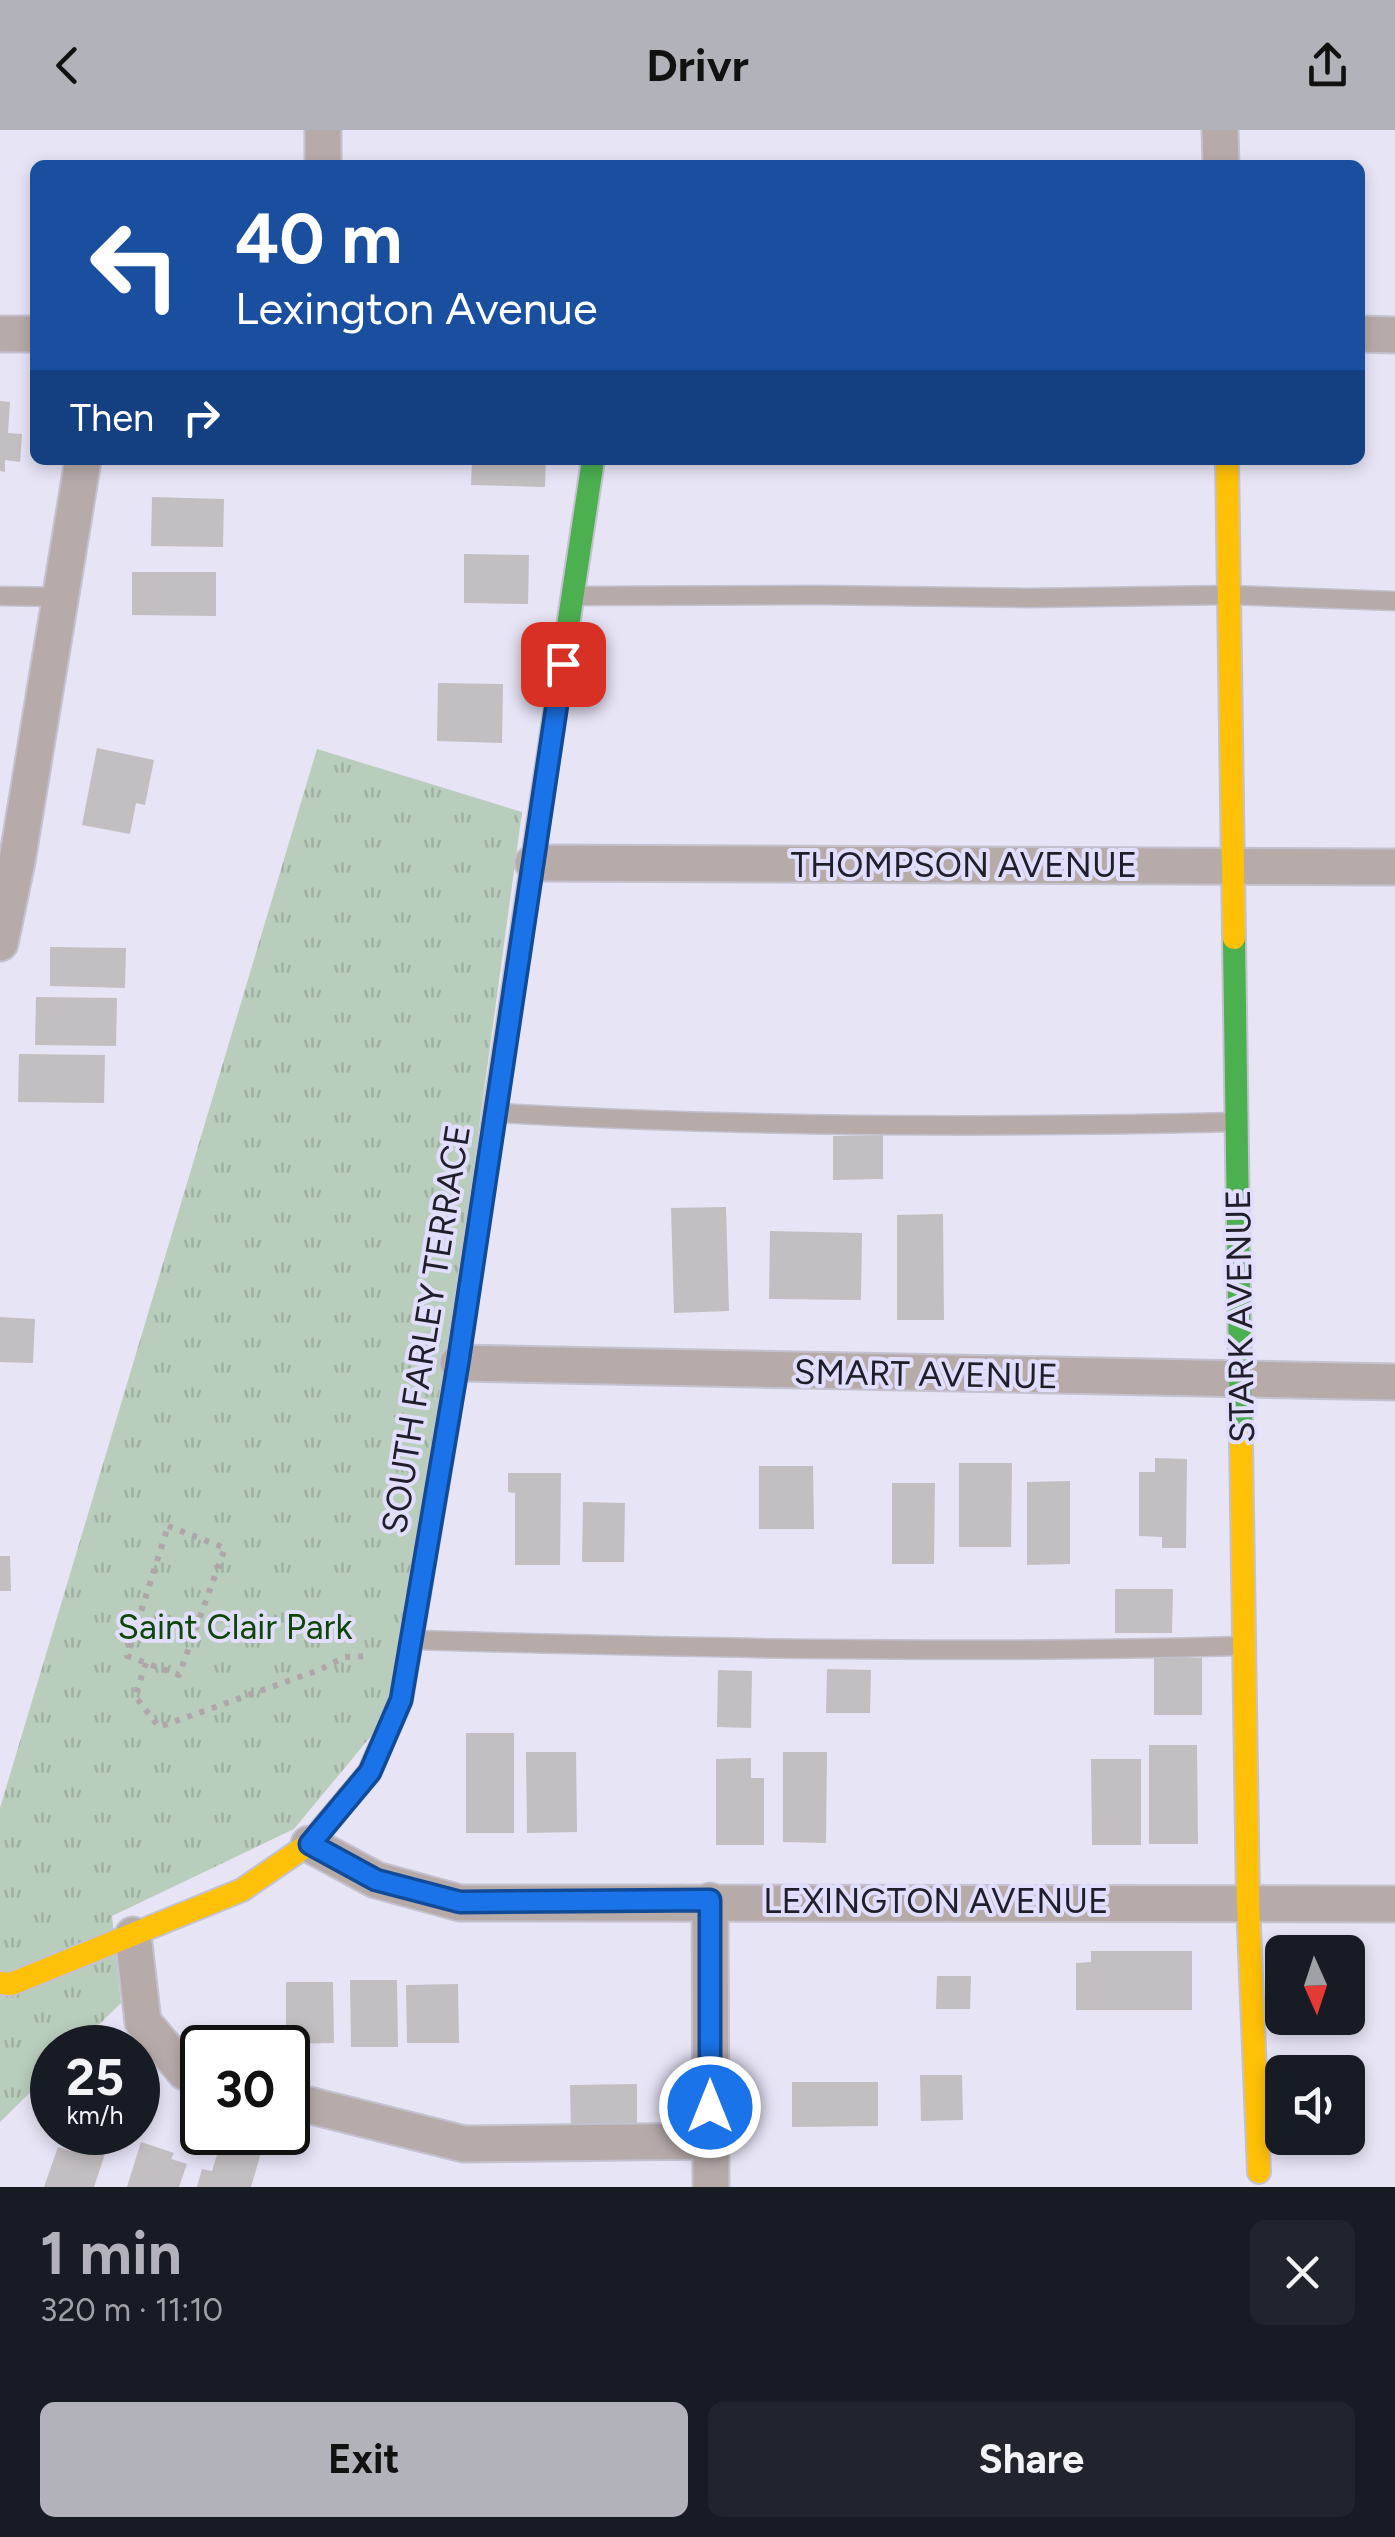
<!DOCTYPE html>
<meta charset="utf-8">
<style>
body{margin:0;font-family:Figtree,sans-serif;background:#20242c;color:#f1f3f6;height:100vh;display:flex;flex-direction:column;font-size:38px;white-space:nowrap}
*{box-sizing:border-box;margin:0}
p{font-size:32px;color:#9ea1a6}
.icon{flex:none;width:55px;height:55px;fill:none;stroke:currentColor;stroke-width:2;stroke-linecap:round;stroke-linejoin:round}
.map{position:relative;height:2057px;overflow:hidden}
.details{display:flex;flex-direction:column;background:#171b24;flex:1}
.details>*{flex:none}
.top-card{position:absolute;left:30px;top:30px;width:1335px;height:305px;border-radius:15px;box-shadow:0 5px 15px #0003;background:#1a4fa0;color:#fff;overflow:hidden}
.needle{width:65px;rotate:177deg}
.controls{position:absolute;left:1265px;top:1805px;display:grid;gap:20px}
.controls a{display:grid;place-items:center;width:100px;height:100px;border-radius:15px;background:#171b24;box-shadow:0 5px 15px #0003;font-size:50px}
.speed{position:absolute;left:30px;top:1895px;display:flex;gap:20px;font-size:50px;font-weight:700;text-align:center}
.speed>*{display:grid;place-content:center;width:130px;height:130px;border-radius:50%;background:#171b24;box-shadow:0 5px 15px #0003;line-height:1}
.speed small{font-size:25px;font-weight:400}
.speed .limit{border:5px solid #111;border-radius:15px;background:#fff;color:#111}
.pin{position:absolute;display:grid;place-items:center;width:85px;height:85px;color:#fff;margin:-42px;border-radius:20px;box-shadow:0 5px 15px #0006}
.me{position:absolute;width:110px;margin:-55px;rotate:0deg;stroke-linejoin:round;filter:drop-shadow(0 0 8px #0008)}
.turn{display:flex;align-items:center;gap:35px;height:210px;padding:0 40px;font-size:45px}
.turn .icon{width:130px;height:130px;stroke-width:2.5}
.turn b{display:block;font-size:70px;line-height:85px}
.then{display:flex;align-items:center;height:95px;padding:0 40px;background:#0003;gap:20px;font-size:38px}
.round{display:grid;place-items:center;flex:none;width:105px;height:105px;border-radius:15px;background:#20242c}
.headline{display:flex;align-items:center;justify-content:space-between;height:170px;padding:0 40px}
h1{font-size:60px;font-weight:700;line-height:75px;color:#b2b2ba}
.cta{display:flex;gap:20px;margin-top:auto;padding:20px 40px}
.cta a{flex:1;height:115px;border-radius:15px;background:#b2b2ba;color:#111;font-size:40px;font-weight:700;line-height:115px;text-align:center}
.cta a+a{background:#20242c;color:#f1f3f6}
header{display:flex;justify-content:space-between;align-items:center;height:130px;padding:0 40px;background:#b2b2ba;color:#111;font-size:45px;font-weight:700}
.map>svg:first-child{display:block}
.grass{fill:url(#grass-tufts)}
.building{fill:#c3bec1}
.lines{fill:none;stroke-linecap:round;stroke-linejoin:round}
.lane-casing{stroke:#c4c2d0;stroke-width:21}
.street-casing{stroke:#c4c2d0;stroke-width:39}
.fast-casing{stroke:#c4c2d0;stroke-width:26}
.slow-casing{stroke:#c4c2d0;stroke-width:26}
.path{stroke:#aea7aa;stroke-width:6;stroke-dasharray:5 8;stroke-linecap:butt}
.lane{stroke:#b7abaa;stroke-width:18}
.street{stroke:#b7abaa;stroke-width:35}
.fast{stroke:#4caf50;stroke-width:22}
.slow{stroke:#ffc107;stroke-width:22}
.route-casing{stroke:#114b97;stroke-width:25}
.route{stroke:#1a73e8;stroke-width:18}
.labels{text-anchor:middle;stroke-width:8;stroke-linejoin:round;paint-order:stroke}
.street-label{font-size:35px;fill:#201e2a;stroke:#e1ddfd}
.park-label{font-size:35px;fill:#0d4707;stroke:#e1ddfd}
</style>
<header><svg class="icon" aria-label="back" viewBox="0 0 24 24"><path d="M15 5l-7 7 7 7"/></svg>Drivr<svg class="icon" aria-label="share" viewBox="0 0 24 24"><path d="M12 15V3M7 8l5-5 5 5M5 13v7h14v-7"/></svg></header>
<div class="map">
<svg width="1395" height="2057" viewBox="0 0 1395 2057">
<defs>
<pattern id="grass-tufts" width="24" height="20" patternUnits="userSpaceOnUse" patternTransform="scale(2.5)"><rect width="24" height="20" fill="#b9cdbc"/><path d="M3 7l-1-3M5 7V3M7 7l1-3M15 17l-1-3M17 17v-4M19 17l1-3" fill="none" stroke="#9fb0a2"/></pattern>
</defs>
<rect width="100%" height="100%" fill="#e7e4f6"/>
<path class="grass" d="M317 619 522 682 401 1570 294 1699 112 1786 121 1873 76 1917 52 1918V1941L0 1992V1678Z"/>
<g class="building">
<path d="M0 271 10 272 8 303 22 304 20 332 5 330V342L0 341Z"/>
<path d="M472 330H546L545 357 471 355Z"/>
<path d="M152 367 224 369 223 417 151 416Z"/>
<path d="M464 424 529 425 528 474 464 473Z"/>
<path d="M132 442H216V486L132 485Z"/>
<path d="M438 553 503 554 502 613 437 611Z"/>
<path d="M97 618 154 630 145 675 136 673 130 704 82 695Z"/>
<path d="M50 817 126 818 125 858 50 856Z"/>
<path d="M36 867 117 868 116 916 35 915Z"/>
<path d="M19 924 105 925 104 973 18 972Z"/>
<path d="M883 1005V1049L833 1050V1006Z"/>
<path d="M726 1077 729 1181 674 1183 671 1078Z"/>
<path d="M943 1084 944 1190H897V1085Z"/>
<path d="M770 1101 862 1103 861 1170 769 1169Z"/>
<path d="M0 1187 35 1189 33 1233 0 1232Z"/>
<path d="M1155 1328 1187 1329 1186 1418H1162V1407L1139 1406V1342H1155Z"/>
<path d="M959 1333H1012L1011 1417H959Z"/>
<path d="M759 1336H813L814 1399H759Z"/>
<path d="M508 1343H561L560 1435H515V1363L508 1362Z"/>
<path d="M1070 1351V1434L1027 1435V1352Z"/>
<path d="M892 1353H935L934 1434H892Z"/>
<path d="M583 1372 625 1373 624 1432H582Z"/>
<path d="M0 1426H10L11 1461H0Z"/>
<path d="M1115 1459H1173L1172 1503H1115Z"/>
<rect x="1154" y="1528" width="48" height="57"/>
<path d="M827 1539 871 1540 870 1583H826Z"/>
<path d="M718 1540 752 1541 751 1598 717 1597Z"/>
<rect x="466" y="1603" width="48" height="100"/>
<path d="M1149 1615H1197L1198 1714H1149Z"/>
<path d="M526 1622H576L577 1702 527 1703Z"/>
<path d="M783 1622H827L826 1713 783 1712Z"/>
<path d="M751 1628V1648H764V1715H716V1629Z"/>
<path d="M1091 1629H1141V1715H1092Z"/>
<path d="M1091 1821H1192V1880H1076V1833L1091 1832Z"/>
<path d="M937 1846H971L970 1879H936Z"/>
<path d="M350 1850H397L398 1917H351Z"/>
<path d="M286 1852H333L334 1913 286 1914Z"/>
<path d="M458 1854 459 1913H407L406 1855Z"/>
<path d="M920 1945H962L963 1990 921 1991Z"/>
<path d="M792 1952H878V1996L792 1997Z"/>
<path d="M637 1954V1998L571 1999 570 1955Z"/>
<path d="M77 2002 109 2012 94 2057H44L58 2017 71 2021Z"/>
<path d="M224 2002H255L266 2006 251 2057H197L202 2039 212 2041Z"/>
<path d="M141 2012 174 2023 171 2029 187 2034 179 2057H127Z"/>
</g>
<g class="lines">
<g class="lane-casing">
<g id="lane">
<path d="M0 466 61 467"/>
<path d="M576 466 818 465 1027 468 1229 465 1395 471"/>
<path d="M501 983C746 997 990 998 1235 992"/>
<path d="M415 1510C690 1518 964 1524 1239 1516"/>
</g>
</g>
<g class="street-casing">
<g id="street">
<path d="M323 0V35"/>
<path d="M1220 0 1221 35"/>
<path d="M0 204H35"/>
<path d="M1360 204 1395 205"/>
<path d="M533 733 1395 737"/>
<path d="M0 813 17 731 83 330"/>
<path d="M458 1233 1395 1252"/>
<path d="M309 1714 376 1750 460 1773 1395 1774"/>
<path d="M710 1771 711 2057"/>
<path d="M133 1805 143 1892 185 1942 202 1947"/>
<path d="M288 1970 464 2014 711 2011"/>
</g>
</g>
<g class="fast-casing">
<g id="fast">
<path d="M1234 808 1241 1310"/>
<path d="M448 1292 593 330"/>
</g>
</g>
<g class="slow-casing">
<g id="slow">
<path d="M1227 330 1234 808"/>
<path d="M1241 1310 1248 1772 1259 2042"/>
<path d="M0 1853 11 1854 242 1760 309 1714 369 1643 401 1570 448 1292"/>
</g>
</g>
<g class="path">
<path d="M168 1396 225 1418 179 1545 127 1526Z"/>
<path d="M146 1533 135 1566 159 1597 319 1540 345 1527 367 1526"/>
</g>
<use href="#lane" class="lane"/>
<use href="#street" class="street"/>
<use href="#fast" class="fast"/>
<use href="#slow" class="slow"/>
</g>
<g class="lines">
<g class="route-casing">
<path id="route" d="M563 534 458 1234 401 1570 370 1642 310 1714 376 1750 460 1772 710 1770V1977"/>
</g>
<use href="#route" class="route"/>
</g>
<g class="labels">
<g class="street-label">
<text x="964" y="747">THOMPSON AVENUE</text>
<text transform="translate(1240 1186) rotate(-91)" y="12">STARK AVENUE</text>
<text transform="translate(426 1199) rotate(-81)" y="12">SOUTH FARLEY TERRACE</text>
<text transform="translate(926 1244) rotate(1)" y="12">SMART AVENUE</text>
<text x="936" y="1783">LEXINGTON AVENUE</text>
</g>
<g class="park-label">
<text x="235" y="1509">Saint Clair Park</text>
</g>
</g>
</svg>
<div class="controls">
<a><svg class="needle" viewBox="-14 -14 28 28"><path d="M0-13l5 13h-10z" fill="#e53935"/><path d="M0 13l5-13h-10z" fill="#9ea1a6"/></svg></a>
<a><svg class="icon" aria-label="sound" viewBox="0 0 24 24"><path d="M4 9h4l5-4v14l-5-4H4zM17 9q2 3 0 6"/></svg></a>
</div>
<div class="speed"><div>25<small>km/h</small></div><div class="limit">30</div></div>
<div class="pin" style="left:563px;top:534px;background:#d93025"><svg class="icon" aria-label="arrive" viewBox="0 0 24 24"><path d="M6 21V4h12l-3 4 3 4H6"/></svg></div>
<svg class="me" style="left:710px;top:1977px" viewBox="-20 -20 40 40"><circle r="17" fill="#1a73e8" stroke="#fff" stroke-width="3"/><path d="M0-11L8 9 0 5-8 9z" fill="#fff"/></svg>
<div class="top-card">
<div class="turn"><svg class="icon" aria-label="left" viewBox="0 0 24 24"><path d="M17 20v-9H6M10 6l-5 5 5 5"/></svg><div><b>40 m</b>Lexington Avenue</div></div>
<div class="then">Then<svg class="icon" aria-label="right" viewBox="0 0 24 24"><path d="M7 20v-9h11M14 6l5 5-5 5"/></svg></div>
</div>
</div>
<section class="details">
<div class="headline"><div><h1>1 min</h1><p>320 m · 11:10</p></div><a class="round"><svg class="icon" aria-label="close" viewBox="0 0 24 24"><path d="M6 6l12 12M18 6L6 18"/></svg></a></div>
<div class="cta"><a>Exit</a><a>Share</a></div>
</section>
